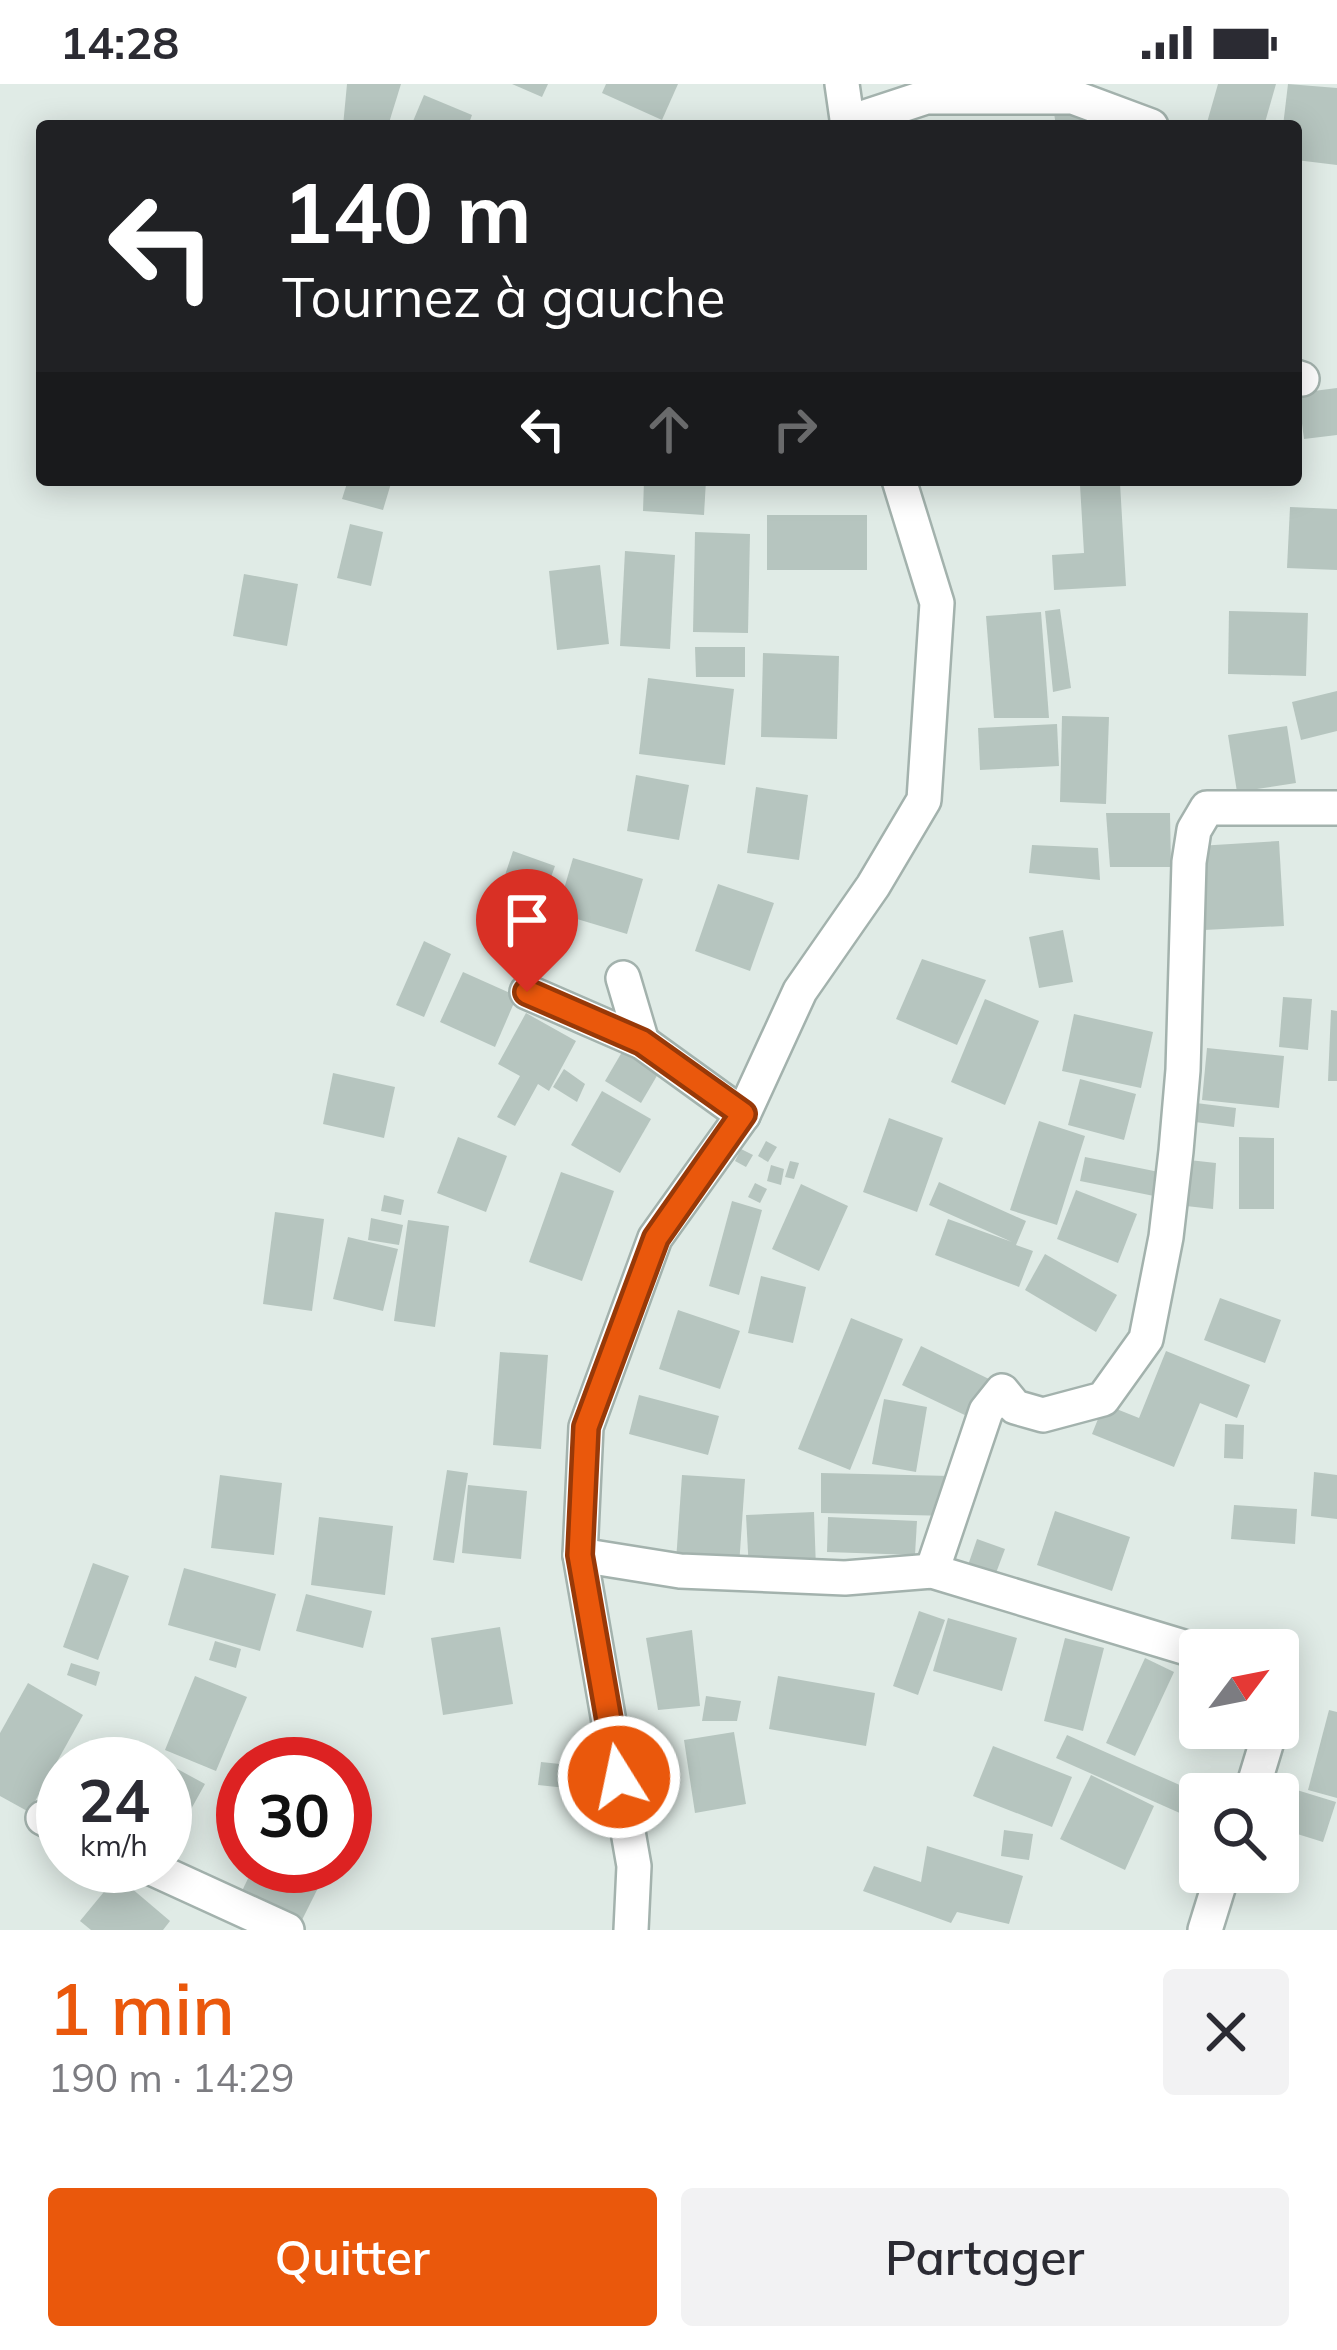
<!DOCTYPE html>
<html lang="fr">
<meta charset="utf-8">
<style>
body{margin:0;font-family:Mulish,sans-serif;background:#f2f2f3;color:#2b2b33;height:100vh;display:flex;flex-direction:column;font-size:45px;white-space:nowrap}
*{box-sizing:border-box;margin:0}
p{font-size:39px;color:#7c7c81}
.icon{flex:none;width:66px;height:66px;fill:none;stroke:currentColor;stroke-width:2;stroke-linecap:round;stroke-linejoin:round}
.map{position:relative;height:1846px;overflow:hidden}
.side{display:flex;flex-direction:column;background:#fff;flex:1}
.side>*{flex:none}
.banner{position:absolute;left:36px;top:36px;width:1266px;height:366px;border-radius:12px;box-shadow:0 6px 30px #0003;background:#202124;color:#fff;overflow:hidden}
.needle{width:78px;rotate:58deg}
.controls{position:absolute;left:1179px;top:1545px;display:grid;gap:24px}
.controls a{display:grid;place-items:center;width:120px;height:120px;border-radius:12px;background:#fff;box-shadow:0 6px 30px #0003;font-size:60px}
.speed{position:absolute;left:36px;top:1653px;display:flex;gap:24px;font-size:60px;font-weight:700;text-align:center}
.speed>*{display:grid;place-content:center;width:156px;height:156px;border-radius:50%;background:#fff;box-shadow:0 6px 30px #0003;line-height:1}
.speed small{font-size:30px;font-weight:400}
.speed .limit{border:18px solid #d22;background:#fff;color:#111}
.pin{position:absolute;display:grid;place-items:center;width:102px;height:102px;color:#fff;margin:-123px -51px;border-radius:50% 50% 50% 0;rotate:-45deg;box-shadow:0 0 12px #0007}
.pin .icon{rotate:45deg}
.me{position:absolute;width:132px;margin:-66px;rotate:350deg;stroke-linejoin:round;filter:drop-shadow(0 0 9px #0008)}
.turn{display:flex;align-items:center;gap:42px;height:252px;padding:0 48px;font-size:54px}
.turn .icon{width:156px;height:156px;stroke-width:2.5}
.turn b{display:block;font-size:84px;line-height:102px}
.lanes{display:flex;align-items:center;height:114px;padding:0 48px;background:#0003;justify-content:center;gap:60px;direction:ltr}
.lanes .off{opacity:.35}
.round{display:grid;place-items:center;flex:none;width:126px;height:126px;border-radius:12px;background:#f2f2f3}
.head{display:flex;align-items:center;justify-content:space-between;height:204px;padding:0 48px}
h1{font-size:72px;font-weight:600;line-height:90px;color:#ea580c}
.cta{display:flex;gap:24px;margin-top:auto;padding:24px 48px}
.cta a{flex:1;height:138px;border-radius:12px;background:#ea580c;color:#fff;font-size:48px;font-weight:600;line-height:138px;text-align:center}
.cta a+a{background:#f2f2f3;color:#2b2b33}
.status{display:flex;justify-content:space-between;align-items:center;height:84px;padding:0 60px;background:#fff;direction:ltr}
.status svg{height:33px;fill:currentColor}
.map>svg:first-child{display:block}
.building{fill:#b6c5bf}
.lines{fill:none;stroke-linecap:round;stroke-linejoin:round}
.minor-casing{stroke:#a3b2ad;stroke-width:38}
.minor{stroke:#fff;stroke-width:33}
.route-casing{stroke:#983908;stroke-width:30}
.route{stroke:#ea580c;stroke-width:21}
</style>
<div class="status"><b>14:28</b><svg viewBox="0 0 49 12"><path d="M0 12V9h3v3zM5 12V6h3v6zM10 12V3h3v9zM15 12V0h3v12zM26 1h20v11H26zM47 4h2v5h-2z"/></svg></div>
<div class="map">
<svg width="1337" height="1846" viewBox="0 0 1337 1846">
<rect width="100%" height="100%" fill="#e0ebe6"/>
<g class="building">
<path d="M347 0H401L388 42H343Z"/>
<path d="M512 0H548L542 13Z"/>
<path d="M606 0H678L662 36 602 9Z"/>
<path d="M1218 0H1276L1264 42H1206Z"/>
<path d="M1288 0 1337 4V81L1296 76V42H1283Z"/>
<path d="M424 11 472 31 468 42H411Z"/>
<path d="M1081 26 1083 42H1056L1054 29Z"/>
<path d="M1337 304V351L1304 355 1298 309Z"/>
<path d="M348 396H392L383 426 342 415Z"/>
<path d="M644 396H706L704 431 643 427Z"/>
<path d="M976 396H1046V400L976 401Z"/>
<path d="M1123 396H1178V402L1123 400Z"/>
<path d="M1120 399 1126 502 1054 506 1052 471 1084 469 1080 401Z"/>
<path d="M1290 423 1337 425V486L1287 484Z"/>
<rect x="767" y="431" width="100" height="55"/>
<path d="M350 440 383 448 371 502 337 494Z"/>
<path d="M695 448 750 450 748 549 693 548Z"/>
<path d="M625 467 675 471 670 565 620 562Z"/>
<path d="M600 481 609 560 557 566 549 487Z"/>
<path d="M244 490 298 500 287 562 233 552Z"/>
<path d="M1060 525 1071 604 1053 608 1045 527Z"/>
<path d="M1229 527 1308 529 1306 592 1228 590Z"/>
<path d="M1041 528 1049 634H994L986 532Z"/>
<path d="M695 563H745V593H696Z"/>
<path d="M763 569 839 572 837 655 761 653Z"/>
<path d="M648 594 734 605 725 681 639 670Z"/>
<path d="M1337 607V647L1301 656 1292 618Z"/>
<path d="M1062 632 1109 633 1106 720 1060 718Z"/>
<path d="M1057 640 1059 682 980 686 978 644Z"/>
<path d="M1287 642 1296 699 1237 708 1228 651Z"/>
<path d="M636 691 689 701 679 756 627 747Z"/>
<path d="M756 703 808 711 799 776 747 769Z"/>
<path d="M1106 729H1170L1171 783H1110Z"/>
<path d="M1279 757 1284 842 1204 846 1198 762Z"/>
<path d="M1032 761 1098 764 1100 796 1029 789Z"/>
<path d="M513 767 555 782 541 821 500 806Z"/>
<path d="M573 774 643 795 627 850 557 829Z"/>
<path d="M718 800 774 819 750 887 695 867Z"/>
<path d="M1063 846 1073 898 1039 904 1029 853Z"/>
<path d="M424 857 451 870 424 933 396 921Z"/>
<path d="M922 875 986 896 957 961 896 935Z"/>
<path d="M463 888 517 912 495 963 440 938Z"/>
<path d="M1283 913 1312 915 1308 966 1279 963Z"/>
<path d="M985 915 1039 937 1005 1021 951 998Z"/>
<path d="M1331 926 1337 927V997H1328Z"/>
<path d="M526 929 576 957 549 1007 538 1000 515 1042 497 1033 520 992 498 980Z"/>
<path d="M1074 930 1153 948 1141 1004 1062 987Z"/>
<path d="M1207 964 1284 972 1279 1024 1202 1016Z"/>
<path d="M622 968 658 990 641 1019 605 997Z"/>
<path d="M564 985 585 1000 577 1018 553 1003Z"/>
<path d="M333 989 395 1003 384 1054 323 1040Z"/>
<path d="M1080 995 1136 1010 1124 1056 1068 1041Z"/>
<path d="M602 1007 651 1035 620 1089 571 1061Z"/>
<path d="M1196 1019 1236 1024 1234 1043 1195 1038Z"/>
<path d="M889 1034 943 1054 917 1128 863 1108Z"/>
<path d="M1039 1037 1085 1052 1057 1141 1010 1126Z"/>
<path d="M458 1053 507 1072 486 1128 437 1109Z"/>
<path d="M1239 1053 1274 1054V1125H1239Z"/>
<path d="M766 1057 777 1063 768 1078 758 1072Z"/>
<path d="M741 1065 753 1071 746 1083 735 1077Z"/>
<path d="M1085 1073 1159 1088 1154 1112 1080 1097Z"/>
<path d="M1189 1076 1216 1079 1213 1125 1186 1122Z"/>
<path d="M790 1077 799 1079 794 1095 785 1093Z"/>
<path d="M771 1081 784 1085 781 1101 767 1097Z"/>
<path d="M561 1088 614 1107 582 1197 529 1178Z"/>
<path d="M939 1098 1026 1137 1016 1161 1033 1167 1019 1203 935 1171 948 1135 1012 1158 929 1121Z"/>
<path d="M755 1099 767 1105 760 1119 748 1113Z"/>
<path d="M801 1100 848 1122 819 1187 772 1165Z"/>
<path d="M1076 1106 1137 1130 1118 1179 1057 1155Z"/>
<path d="M384 1111 404 1116 401 1131 381 1127Z"/>
<path d="M732 1117 762 1126 739 1211 709 1202Z"/>
<path d="M275 1128 324 1135 312 1227 263 1220Z"/>
<path d="M371 1134 403 1141 399 1161 368 1156Z"/>
<path d="M408 1136 449 1142 435 1243 394 1237Z"/>
<path d="M348 1153 398 1165 383 1227 333 1215Z"/>
<path d="M1045 1170 1117 1211 1096 1248 1025 1206Z"/>
<path d="M761 1192 806 1203 793 1259 748 1249Z"/>
<path d="M1220 1214 1281 1236 1265 1279 1204 1256Z"/>
<path d="M678 1226 740 1247 720 1305 659 1285Z"/>
<path d="M851 1234 903 1255 850 1386 798 1365Z"/>
<path d="M921 1262 989 1295 971 1334 902 1301Z"/>
<path d="M1166 1267 1250 1301 1237 1334 1200 1319 1174 1383 1092 1350 1104 1320 1139 1334Z"/>
<path d="M500 1268 548 1271 541 1365 493 1361Z"/>
<path d="M639 1311 719 1332 708 1371 629 1350Z"/>
<path d="M884 1315 927 1323 916 1388 872 1380Z"/>
<path d="M1225 1340 1244 1341 1243 1375 1224 1374Z"/>
<path d="M447 1386 468 1389 454 1479 433 1476Z"/>
<path d="M1314 1388 1337 1391V1435L1311 1432Z"/>
<path d="M821 1389 951 1392V1432L821 1429Z"/>
<path d="M220 1391 282 1399 274 1471 211 1464Z"/>
<path d="M682 1391 745 1395 739 1482 676 1477Z"/>
<path d="M468 1401 527 1407 521 1475 462 1469Z"/>
<path d="M1234 1421 1297 1425 1295 1460 1231 1455Z"/>
<path d="M1055 1427 1130 1453 1112 1507 1037 1481Z"/>
<path d="M814 1428 816 1485 749 1487 746 1431Z"/>
<path d="M319 1433 393 1442 385 1511 311 1501Z"/>
<path d="M828 1433 917 1437 915 1471 827 1468Z"/>
<path d="M977 1455 1005 1465 993 1497 966 1487Z"/>
<path d="M93 1479 129 1492 98 1576 63 1563Z"/>
<path d="M184 1484 276 1510 260 1567 168 1541Z"/>
<path d="M306 1510 372 1527 363 1564 296 1547Z"/>
<path d="M919 1527 945 1536 918 1611 893 1602Z"/>
<path d="M948 1534 1017 1554 1002 1607 933 1587Z"/>
<path d="M500 1543 513 1620 443 1631 431 1554Z"/>
<path d="M692 1546 700 1622 658 1626 646 1554Z"/>
<path d="M1065 1554 1104 1564 1083 1647 1044 1637Z"/>
<path d="M215 1557 241 1565 236 1584 209 1576Z"/>
<path d="M1145 1574 1174 1588 1135 1672 1106 1659Z"/>
<path d="M71 1579 100 1588 96 1602 67 1591Z"/>
<path d="M195 1592 247 1613 216 1687 165 1666Z"/>
<path d="M778 1592 875 1609 866 1662 769 1645Z"/>
<path d="M28 1599 83 1631 29 1728 0 1712V1649Z"/>
<path d="M706 1612 741 1617 737 1637H702Z"/>
<path d="M1329 1626 1337 1628V1714L1308 1706Z"/>
<path d="M734 1648 746 1720 695 1729 684 1656Z"/>
<path d="M1067 1651 1200 1710V1738L1056 1674Z"/>
<path d="M993 1662 1072 1693 1052 1743 973 1712Z"/>
<path d="M159 1675 205 1700 165 1772V1680H156Z"/>
<path d="M541 1678 579 1682 576 1705 538 1701Z"/>
<path d="M1091 1691 1154 1722 1125 1786 1060 1755Z"/>
<path d="M1287 1703 1336 1718 1323 1758 1278 1744Z"/>
<path d="M1004 1746 1033 1750 1029 1776 1001 1772Z"/>
<path d="M927 1762 1023 1792 1009 1840 957 1828 951 1839 863 1807 874 1782 921 1798Z"/>
<path d="M254 1782H329L302 1836 242 1807Z"/>
<path d="M117 1792 170 1837 163 1846H91L80 1837Z"/>
</g>
<g class="lines">
<g class="minor-casing">
<g id="minor">
<path d="M842 0 848 42"/>
<path d="M847 39 926 13H1073L1151 42"/>
<path d="M1296 293 1302 295"/>
<path d="M623 894 642 958"/>
<path d="M527 908 642 958 743 1031"/>
<path d="M580 1471 680 1487 845 1494 932 1487 1200 1568"/>
<path d="M932 1487 986 1327 1002 1307 1015 1323 1043 1331 1103 1315 1146 1255 1166 1153 1176 1067 1183 986 1189 778 1194 746 1207 724H1337"/>
<path d="M1251 1710 1271 1644"/>
<path d="M43 1734 63 1744"/>
<path d="M147 1782 287 1846"/>
<path d="M631 1846 634 1782 580 1471 586 1343 655 1154 743 1031 800 907 873 802 924 716 937 519 899 396"/>
<path d="M1205 1846 1223 1788"/>
</g>
</g>
<use href="#minor" class="minor"/>
</g>
<g class="lines">
<g class="route-casing">
<path id="route" d="M527 908 642 958 743 1030 656 1154 586 1343 580 1471 619 1693"/>
</g>
<use href="#route" class="route"/>
</g>
</svg>
<div class="controls">
<a><svg class="needle" viewBox="-14 -14 28 28"><path d="M0-13l5 13h-10z" fill="#e53935"/><path d="M0 13l5-13h-10z" fill="#7c7c81"/></svg></a>
<a><svg class="icon" aria-label="search" viewBox="0 0 24 24"><circle cx="10" cy="10" r="6"/><path d="M15 15l6 6"/></svg></a>
</div>
<div class="speed"><div>24<small>km/h</small></div><div class="limit">30</div></div>
<div class="pin" style="left:527px;top:908px;background:#d93025"><svg class="icon" aria-label="arrive" viewBox="0 0 24 24"><path d="M6 21V4h12l-3 4 3 4H6"/></svg></div>
<svg class="me" style="left:619px;top:1693px" viewBox="-20 -20 40 40"><circle r="17" fill="#ea580c" stroke="#fff" stroke-width="3"/><path d="M0-11L8 9 0 5-8 9z" fill="#fff"/></svg>
<div class="banner">
<div class="turn"><svg class="icon" aria-label="left" viewBox="0 0 24 24"><path d="M17 20v-9H6M10 6l-5 5 5 5"/></svg><div><b>140 m</b>Tournez à gauche</div></div>
<div class="lanes"><svg class="icon" aria-label="left" viewBox="0 0 24 24"><path d="M17 20v-9H6M10 6l-5 5 5 5"/></svg><svg class="icon off" aria-label="ahead" viewBox="0 0 24 24"><path d="M12 20V5M6 11l6-6 6 6"/></svg><svg class="icon off" aria-label="right" viewBox="0 0 24 24"><path d="M7 20v-9h11M14 6l5 5-5 5"/></svg></div>
</div>
</div>
<section class="side">
<div class="head"><div><h1>1 min</h1><p>190 m · 14:29</p></div><a class="round"><svg class="icon" aria-label="close" viewBox="0 0 24 24"><path d="M6 6l12 12M18 6L6 18"/></svg></a></div>
<div class="cta"><a>Quitter</a><a>Partager</a></div>
</section>
